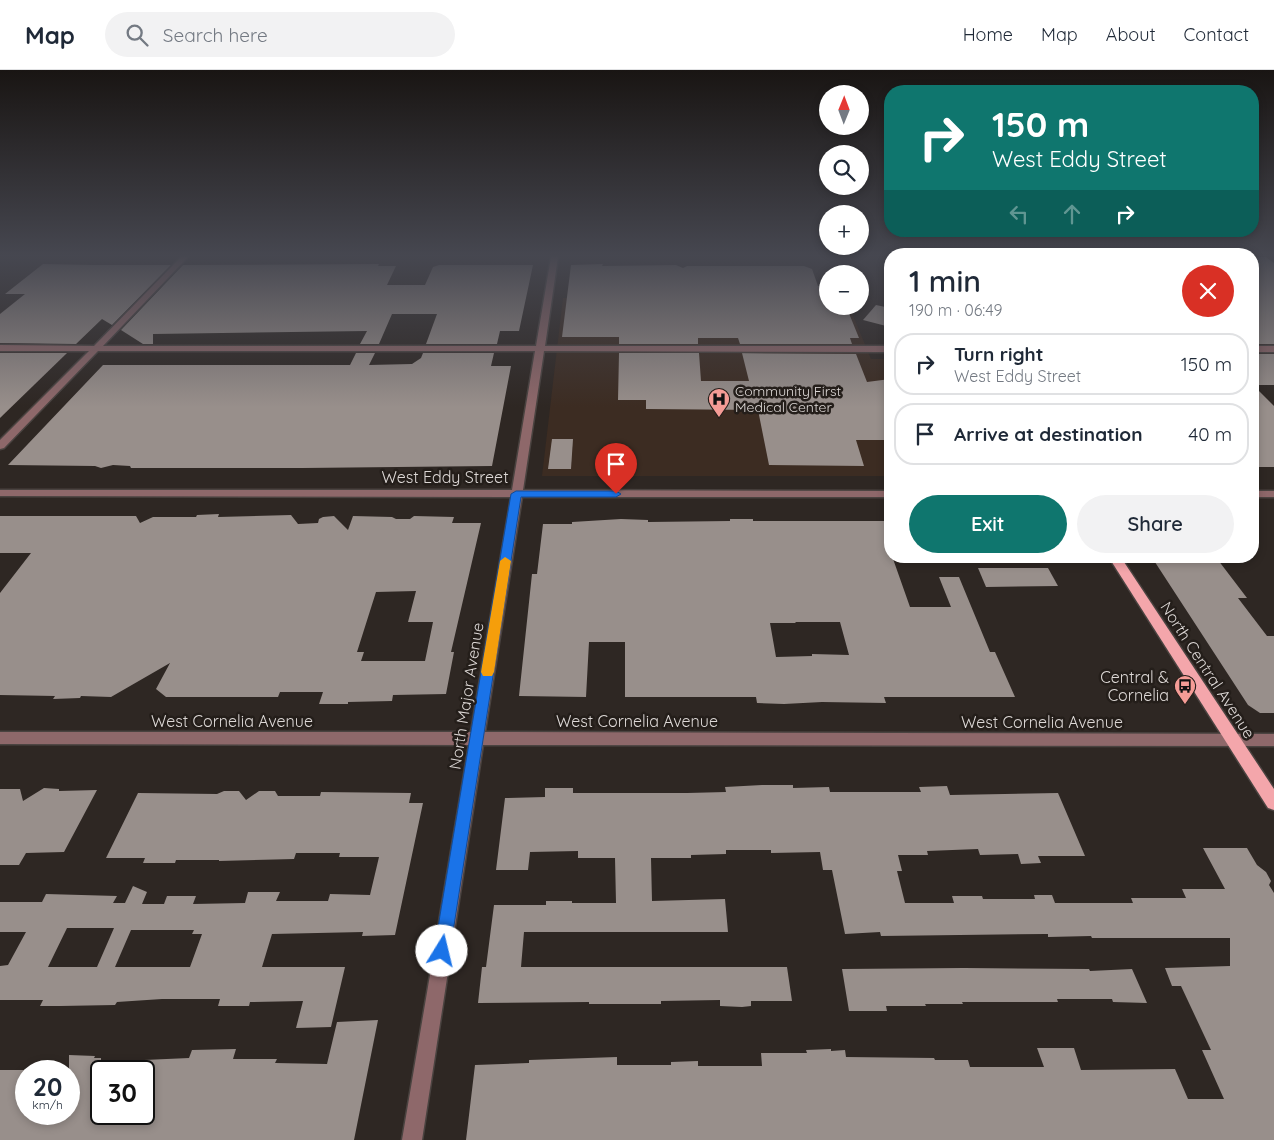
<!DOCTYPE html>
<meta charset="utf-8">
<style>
body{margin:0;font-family:Quicksand,sans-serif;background:#f2f2f3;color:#1f2937;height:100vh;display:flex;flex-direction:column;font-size:19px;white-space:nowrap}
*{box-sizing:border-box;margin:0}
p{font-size:16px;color:#747a83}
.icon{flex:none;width:28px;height:28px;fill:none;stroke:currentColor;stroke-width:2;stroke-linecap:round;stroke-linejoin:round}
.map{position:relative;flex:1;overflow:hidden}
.panel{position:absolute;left:884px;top:178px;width:375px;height:315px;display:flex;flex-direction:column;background:#fff;border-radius:20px;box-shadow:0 2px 8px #0003}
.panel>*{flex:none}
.banner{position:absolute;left:884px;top:15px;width:375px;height:152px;border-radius:20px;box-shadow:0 2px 8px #0003;background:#0f766e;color:#fff;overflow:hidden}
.needle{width:32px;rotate:1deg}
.fabs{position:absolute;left:819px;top:15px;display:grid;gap:10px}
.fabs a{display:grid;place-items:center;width:50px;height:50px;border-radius:50%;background:#fff;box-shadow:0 2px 8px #0003;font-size:25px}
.speed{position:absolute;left:15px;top:990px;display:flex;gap:10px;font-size:25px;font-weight:700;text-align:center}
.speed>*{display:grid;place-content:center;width:65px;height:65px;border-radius:50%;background:#fff;box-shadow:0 2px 8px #0003;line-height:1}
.speed small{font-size:12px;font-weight:400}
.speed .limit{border:2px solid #111;border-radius:8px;background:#fff;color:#111}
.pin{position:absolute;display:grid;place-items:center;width:42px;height:42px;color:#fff;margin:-51px -21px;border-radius:50% 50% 50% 0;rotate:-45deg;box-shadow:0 0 5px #0007}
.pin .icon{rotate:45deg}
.me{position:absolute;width:55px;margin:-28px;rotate:9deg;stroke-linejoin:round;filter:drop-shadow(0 0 4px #0008)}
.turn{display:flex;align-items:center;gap:18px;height:105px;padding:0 25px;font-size:22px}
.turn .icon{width:65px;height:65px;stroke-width:2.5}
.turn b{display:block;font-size:35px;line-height:42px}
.lanes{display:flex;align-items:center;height:48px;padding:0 25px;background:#0003;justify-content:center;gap:25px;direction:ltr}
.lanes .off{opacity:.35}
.round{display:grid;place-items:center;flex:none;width:52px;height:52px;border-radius:26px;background:#f2f2f3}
.overview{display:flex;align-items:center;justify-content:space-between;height:85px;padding:0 25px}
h1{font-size:30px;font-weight:600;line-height:38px}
.cta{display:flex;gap:10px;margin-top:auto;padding:10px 25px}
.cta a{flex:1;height:58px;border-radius:30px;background:#0f766e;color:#fff;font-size:20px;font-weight:600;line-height:58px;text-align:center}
.cta a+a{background:#f2f2f3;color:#1f2937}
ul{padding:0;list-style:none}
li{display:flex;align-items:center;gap:15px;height:62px;margin:0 10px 8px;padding:0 15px;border:2px solid #e0e1e3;border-radius:20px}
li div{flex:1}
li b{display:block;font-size:19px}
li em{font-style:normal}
header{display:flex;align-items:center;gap:30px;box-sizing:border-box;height:70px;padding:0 25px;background:#fff;border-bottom:1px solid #e0e1e3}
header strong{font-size:24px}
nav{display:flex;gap:28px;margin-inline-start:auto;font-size:18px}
.search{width:350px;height:45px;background:#f2f2f3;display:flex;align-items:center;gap:12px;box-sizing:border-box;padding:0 18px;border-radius:28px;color:#747a83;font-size:19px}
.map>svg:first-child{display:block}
.medical{fill:#3c2c22}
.building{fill:#988f8b;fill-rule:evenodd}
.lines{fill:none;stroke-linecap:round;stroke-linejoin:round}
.minor-casing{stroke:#4a4340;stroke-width:3}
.major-casing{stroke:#4a4340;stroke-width:3}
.minor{fill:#8e686a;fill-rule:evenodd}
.major{fill:#f4a6ab;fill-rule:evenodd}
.route{fill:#1a73e8;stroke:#114b97}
.slow{fill:#f59e0b}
.labels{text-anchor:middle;stroke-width:5;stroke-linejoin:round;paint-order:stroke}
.far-poi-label{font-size:14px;fill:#ddd8d6;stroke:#241e1a;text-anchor:start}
.street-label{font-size:16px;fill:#ddd8d6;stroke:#241e1a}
.poi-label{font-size:16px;fill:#ddd8d6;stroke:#241e1a;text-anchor:end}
</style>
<header>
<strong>Map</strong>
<div class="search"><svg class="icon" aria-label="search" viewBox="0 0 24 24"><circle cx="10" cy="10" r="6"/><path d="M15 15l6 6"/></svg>Search here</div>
<nav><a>Home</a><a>Map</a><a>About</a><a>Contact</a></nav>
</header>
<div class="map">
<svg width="1274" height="1070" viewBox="0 0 1274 1070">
<rect width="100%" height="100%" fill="#2e2723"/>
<path class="medical" d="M563 228H827L828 236H849L871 289H890V406H542Z"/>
<g class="building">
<path d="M1252 187H1266L1274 193V274H1252Z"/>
<path d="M43 194 94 195H171L112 255 102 249 76 274 0 273V244L25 224H5Z"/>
<path d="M379 194 378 196H396L387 215H425L433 197 439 195H533L519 261H500L497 274H426L437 244H392L379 274H360L367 261 153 264V274H143L121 260 183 195Z"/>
<path d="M603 194 602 196 676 195 683 198 687 196H804L812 199 818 216 828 215V236H846L859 268H850L852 274H740L738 268H698V274H619V267H562L571 195Z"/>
<path d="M876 235 890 238V257L863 250Z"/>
<path d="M0 283H67L0 348Z"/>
<path d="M356 283H375L369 295 412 294 421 288 423 283H494L491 296H511L492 396 303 398H131L130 396 113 395 101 398 95 396 8 395 103 295H350Z"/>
<path d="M619 283H699L701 311H749L742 283 856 284 867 312 890 309V370H856L864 396 769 395 758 340 646 339V330H618Z"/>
<path d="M1252 284H1274V315H1253L1274 336V397H1252Z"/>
<path d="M552 369H573L571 399H548Z"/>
<path d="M219 444 218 447 291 445 298 454 318 453 319 449 323 447 334 446 348 460 353 446 392 447 396 449H410L414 446 454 447 452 453H481L451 582H454L446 624 393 625 392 631 348 632V634H319L323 622H280L278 627H166L156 619 170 593 111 627 81 626 80 628 53 629 55 626 0 625V523L31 483H0V446H136L140 453 153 447H196L197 445ZM416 521 408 552H433L425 591H361L364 582H357L376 522Z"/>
<path d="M621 449 648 450V452L730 451V449H753V451H890V486H892L910 537H951L939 507H959L990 582H995L1015 627H884L886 633 822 632 784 634 757 633 756 627H625V572H589L586 627 519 626 532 504H537L543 454H572V452ZM795 552H840L849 585 812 584V586L776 587 770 553H796Z"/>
<path d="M1151 486H1215L1247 528H1238L1267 566H1274V643H1260L1248 635Z"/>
<path d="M978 498H1048L1058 516 986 517Z"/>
<path d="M762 715H793V718L829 717 830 722H921L919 717 947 716 950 725 1058 723 1085 786H1038L1041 793 1021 794 1018 784 980 785 978 779 927 781 928 785H898L902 801H897L905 833H954L952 826H982L983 829H1035L1034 825H1052L1055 833H1133L1131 828H1186L1182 819H1225L1203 778H1247L1257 795 1266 802 1271 811 1269 815 1274 823V1070H466L475 995 529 993V990L617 987V995H671V992L698 991V996H762L761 983H807L806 980 831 979V981L845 980 846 987 934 988 935 990H968L970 997H1044L1037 978H1074L1081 1000 1175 999 1188 1029H1224L1202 980H1211L1181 916H1172L1165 898 1230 896V868H1092L1091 866 1048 867V864H1045L881 866 880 862 845 864 832 800H823L820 782 771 783V780H726V784L691 785V788H651L652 831 725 829 728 862H524L521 897H787L792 931H751V936L742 937 720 936V930L661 931V934H589V932L478 933 482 897H486L494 835H546V831H572V833H616L615 788H578V781L530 782 528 800H496L505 728 545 727V718H573V723H687L726 722 725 717Z"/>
<path d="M44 718 59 719V721L97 720 64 782 26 783 19 795H0V719H20L23 731Z"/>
<path d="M224 721H239L246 730 259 721H275L278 726H320L321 722 411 723 409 733H423L395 865 362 866 363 862 272 864 262 897H345L331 957 296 958 303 931 250 932 249 936H218L220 929H162L117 932 115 935 60 936H40L43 930H0V896L8 895 26 862H0V832H42L46 824 117 826 113 833H125L133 816 147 822 142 834H164L167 826H196L193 834 245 833 248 822H280L276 831H328L330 824 370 825 379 787H339L340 783H296L294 789 219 791V790H176L175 793H143L145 788H106L138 723 217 724ZM67 858H114L97 897H48ZM131 860H194L192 864H202L190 897H115Z"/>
<path d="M964 898 1089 899 1090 901 1132 899 1147 933 1113 932 1112 929H1057L1058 932H962L963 934H925L926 936H886L887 941H849L842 899Z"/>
<path d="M378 950 354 1070H0V1000H26V1044H69V985L95 986 94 988H101V1044H144V990L189 988 192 980 236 979 233 989H277L275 993 327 994 337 952Z"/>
</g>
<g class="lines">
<g class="minor-casing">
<g id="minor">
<path d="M181 187H188L103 276H536L551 187H558L545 276H890V282L544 281 523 420 890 421V427H522L485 662 1274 664V676L483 675 422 1070H402L469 675 0 674V662H471L511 427 0 426V420H512L535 281H98L4 378 0 379V370L89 281H0V275L94 276Z"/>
<rect x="1252" y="276" width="22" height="6"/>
<rect x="1252" y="421" width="22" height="6"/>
</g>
</g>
<g class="major-casing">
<path id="major" d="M1108 486H1120L1274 719V740L1268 738Z"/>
</g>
<use href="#minor" class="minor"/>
<use href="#major" class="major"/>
</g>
<linearGradient id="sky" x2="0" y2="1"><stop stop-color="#191513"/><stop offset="0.55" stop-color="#464750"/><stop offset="1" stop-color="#464750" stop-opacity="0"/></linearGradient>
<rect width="1274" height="337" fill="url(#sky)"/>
<path class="route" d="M516 421H616L621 424 616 427H521L450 881 448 887 442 889 436 887 434 881 511 424Z"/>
<path class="slow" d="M505 487 511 491 494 602 492 606H483L481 602 500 491Z"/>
<defs>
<g id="hospital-pin" transform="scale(1.125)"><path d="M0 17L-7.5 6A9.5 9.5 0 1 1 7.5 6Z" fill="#f59c96" stroke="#241e1a"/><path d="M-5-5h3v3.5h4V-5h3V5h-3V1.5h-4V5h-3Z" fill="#111"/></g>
<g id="bus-pin" transform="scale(1.125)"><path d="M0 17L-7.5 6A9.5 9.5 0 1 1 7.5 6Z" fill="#f59c96" stroke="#241e1a"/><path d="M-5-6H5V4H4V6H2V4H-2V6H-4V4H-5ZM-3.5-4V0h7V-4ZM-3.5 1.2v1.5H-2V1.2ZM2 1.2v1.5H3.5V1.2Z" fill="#111"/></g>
</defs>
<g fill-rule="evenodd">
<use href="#hospital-pin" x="719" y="329"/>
<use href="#bus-pin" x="1185" y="616"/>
</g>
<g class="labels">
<g class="far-poi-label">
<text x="735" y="326">Community First<tspan x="735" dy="16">Medical Center</tspan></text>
</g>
<g class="street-label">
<text x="445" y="413">West Eddy Street</text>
<text transform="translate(1208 600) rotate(57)" y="6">North Central Avenue</text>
<text transform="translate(466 626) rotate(-81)" y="6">North Major Avenue</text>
<text x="232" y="657">West Cornelia Avenue</text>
<text x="637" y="657">West Cornelia Avenue</text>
<text x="1042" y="658">West Cornelia Avenue</text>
</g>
<g class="poi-label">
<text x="1169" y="613">Central &amp;<tspan x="1169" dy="18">Cornelia</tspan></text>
</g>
</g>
</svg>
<div class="fabs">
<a><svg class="needle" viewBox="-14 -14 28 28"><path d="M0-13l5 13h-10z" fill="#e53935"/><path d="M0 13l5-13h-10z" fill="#747a83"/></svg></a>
<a><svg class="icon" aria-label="search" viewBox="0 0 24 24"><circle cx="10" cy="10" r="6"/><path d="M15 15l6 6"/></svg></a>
<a>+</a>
<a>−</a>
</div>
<div class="speed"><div>20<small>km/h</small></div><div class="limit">30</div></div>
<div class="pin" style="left:616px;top:424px;background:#d93025"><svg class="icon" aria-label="arrive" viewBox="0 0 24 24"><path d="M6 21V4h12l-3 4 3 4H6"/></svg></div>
<svg class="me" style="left:442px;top:881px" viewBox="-20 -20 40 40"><circle r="19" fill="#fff"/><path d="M0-13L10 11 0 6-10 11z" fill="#1a73e8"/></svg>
<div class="banner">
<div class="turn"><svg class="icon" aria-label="right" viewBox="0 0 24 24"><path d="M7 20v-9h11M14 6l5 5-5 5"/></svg><div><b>150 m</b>West Eddy Street</div></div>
<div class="lanes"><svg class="icon off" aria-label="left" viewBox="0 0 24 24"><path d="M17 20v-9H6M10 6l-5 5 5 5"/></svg><svg class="icon off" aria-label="ahead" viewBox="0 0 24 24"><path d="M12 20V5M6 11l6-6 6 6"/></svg><svg class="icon" aria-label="right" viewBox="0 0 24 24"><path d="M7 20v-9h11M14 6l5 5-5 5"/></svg></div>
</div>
<section class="panel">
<div class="overview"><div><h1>1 min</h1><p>190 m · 06:49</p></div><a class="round" style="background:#d93025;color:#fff"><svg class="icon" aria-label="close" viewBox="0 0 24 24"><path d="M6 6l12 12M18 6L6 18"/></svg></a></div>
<ul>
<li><svg class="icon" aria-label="right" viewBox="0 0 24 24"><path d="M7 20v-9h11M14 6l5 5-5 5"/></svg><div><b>Turn right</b><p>West Eddy Street</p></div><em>150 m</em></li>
<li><svg class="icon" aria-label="arrive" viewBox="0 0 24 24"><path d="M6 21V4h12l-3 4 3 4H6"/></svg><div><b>Arrive at destination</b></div><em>40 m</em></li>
</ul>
<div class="cta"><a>Exit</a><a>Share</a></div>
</section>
</div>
